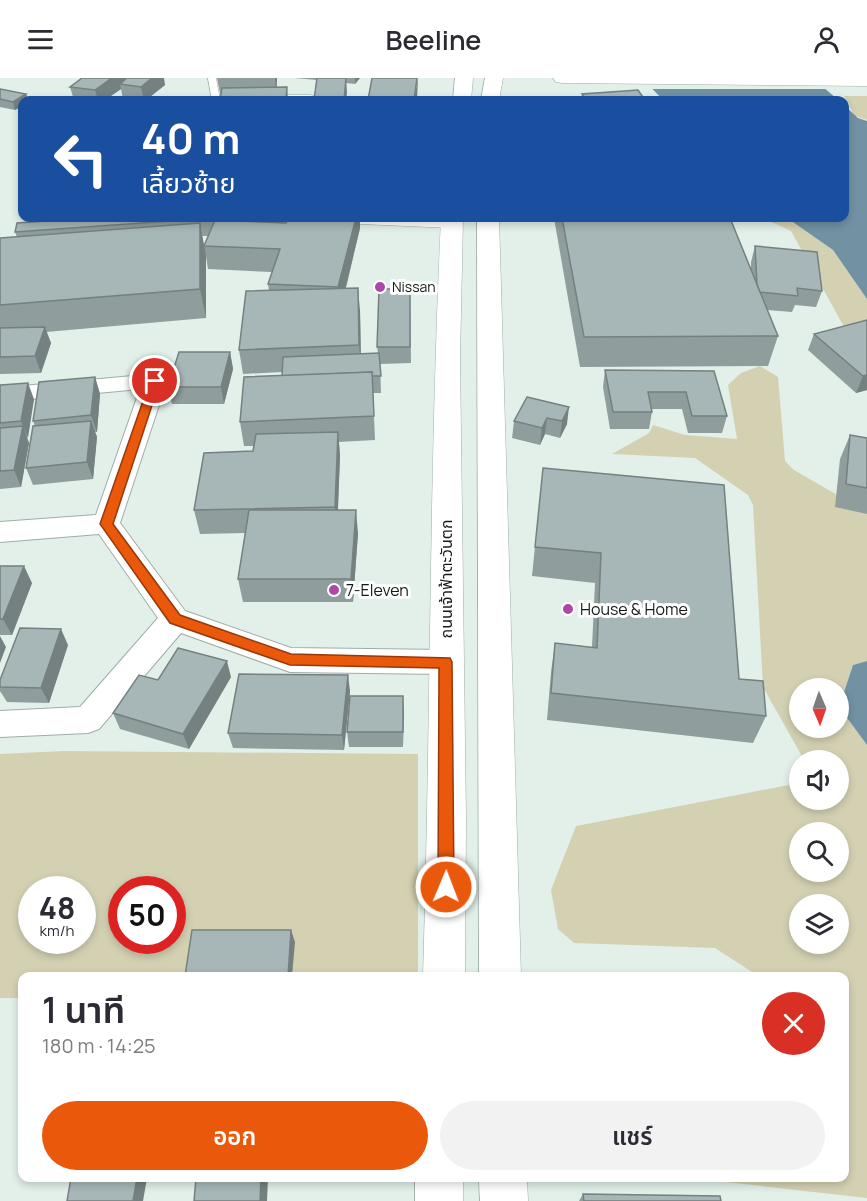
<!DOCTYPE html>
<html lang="th">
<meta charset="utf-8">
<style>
body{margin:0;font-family:Manrope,"Noto Sans Thai",sans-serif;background:#f2f2f3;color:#2b2b33;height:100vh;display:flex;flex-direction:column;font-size:22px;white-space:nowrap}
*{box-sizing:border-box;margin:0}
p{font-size:20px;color:#7c7c81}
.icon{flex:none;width:33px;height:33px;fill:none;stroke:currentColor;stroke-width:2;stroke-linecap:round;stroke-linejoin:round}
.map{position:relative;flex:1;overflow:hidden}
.sheet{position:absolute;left:18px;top:894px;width:831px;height:210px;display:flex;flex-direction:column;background:#fff;border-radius:12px;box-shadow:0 3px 9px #0003}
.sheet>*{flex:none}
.top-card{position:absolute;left:18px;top:18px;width:831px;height:126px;border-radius:12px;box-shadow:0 3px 9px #0003;background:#1a4fa0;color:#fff;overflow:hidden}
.needle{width:39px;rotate:178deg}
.controls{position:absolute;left:789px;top:600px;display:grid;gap:12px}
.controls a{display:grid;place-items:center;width:60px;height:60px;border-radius:50%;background:#fff;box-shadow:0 3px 9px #0003;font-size:30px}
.speed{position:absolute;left:18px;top:798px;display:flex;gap:12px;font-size:30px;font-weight:700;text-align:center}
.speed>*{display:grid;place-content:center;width:78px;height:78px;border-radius:50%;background:#fff;box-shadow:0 3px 9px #0003;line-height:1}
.speed small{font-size:15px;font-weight:400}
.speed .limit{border:9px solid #d22;background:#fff;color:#111}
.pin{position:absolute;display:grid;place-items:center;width:51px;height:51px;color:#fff;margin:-26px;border:3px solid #fff;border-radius:50%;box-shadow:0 2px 6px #0007}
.me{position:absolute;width:66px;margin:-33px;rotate:1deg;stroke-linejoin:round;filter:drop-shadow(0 0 4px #0008)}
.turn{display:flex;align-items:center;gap:21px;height:126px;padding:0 24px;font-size:27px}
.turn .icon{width:78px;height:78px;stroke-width:2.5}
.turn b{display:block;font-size:42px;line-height:51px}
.round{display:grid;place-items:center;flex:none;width:63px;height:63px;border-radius:32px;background:#f2f2f3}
.summary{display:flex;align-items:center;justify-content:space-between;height:102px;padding:0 24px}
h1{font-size:36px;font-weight:600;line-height:45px}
.primary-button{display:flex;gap:12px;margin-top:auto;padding:12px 24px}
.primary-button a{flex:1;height:69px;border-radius:36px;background:#ea580c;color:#fff;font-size:24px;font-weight:600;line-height:69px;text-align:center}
.primary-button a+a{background:#f2f2f3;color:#2b2b33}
header{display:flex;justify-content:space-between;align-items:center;height:78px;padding:0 24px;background:#fff;font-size:27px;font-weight:600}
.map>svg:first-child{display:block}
.green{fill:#d4d1b3;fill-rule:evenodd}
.water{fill:#7292a3}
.pier{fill:#e2f0e9}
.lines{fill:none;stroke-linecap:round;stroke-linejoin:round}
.service-casing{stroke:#9fada7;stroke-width:1}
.minor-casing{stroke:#9fada7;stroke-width:2}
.tertiary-casing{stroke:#9fada7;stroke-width:1}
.secondary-casing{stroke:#9fada7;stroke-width:1}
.service{fill:#fff;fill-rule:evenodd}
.minor{fill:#fff;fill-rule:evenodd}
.tertiary{fill:#fff;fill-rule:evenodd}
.secondary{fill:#fff;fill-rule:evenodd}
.wall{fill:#909d9d;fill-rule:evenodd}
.shaded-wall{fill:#758080}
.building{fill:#a7b7b7;stroke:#758080;stroke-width:1.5}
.route{fill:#ea580c;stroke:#983908;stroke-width:1.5}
.poi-dot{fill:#ae47aa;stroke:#fff;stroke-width:2}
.labels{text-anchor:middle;stroke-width:6;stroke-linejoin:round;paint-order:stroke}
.far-poi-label{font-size:14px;fill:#141916;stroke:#fff;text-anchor:start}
.street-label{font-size:16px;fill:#141916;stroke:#fff}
.poi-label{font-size:16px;fill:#141916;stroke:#fff;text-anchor:start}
</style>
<header><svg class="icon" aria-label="menu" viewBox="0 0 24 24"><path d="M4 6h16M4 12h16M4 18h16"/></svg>Beeline<svg class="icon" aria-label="person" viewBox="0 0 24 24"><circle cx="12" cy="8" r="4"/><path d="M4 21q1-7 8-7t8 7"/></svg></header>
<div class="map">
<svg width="867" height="1123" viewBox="0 0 867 1123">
<rect width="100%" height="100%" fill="#e2f0e9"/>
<g class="green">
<path d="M844 18H867V42L855 38Z"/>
<path d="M763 140H787L833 172 867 221V256H848L791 153Z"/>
<path d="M760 288 778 299 785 383 794 392 867 434V583L853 587 839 629 867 667V1120L690 1100H844V898H754L752 894 715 870 574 865 558 851 551 812 576 748 799 705 800 722H838V682H804L763 609 753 427 748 417 695 380 612 376 649 355 653 347 685 357 737 361 728 307 741 295ZM800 610H838V650H800ZM800 754H838V794H800ZM800 826H838V866H800Z"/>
<path d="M64 673 418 676V898H22V920H0V676ZM32 812H82V862H32ZM122 812H172V862H122Z"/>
</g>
<g class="water">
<path d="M642 0H813L838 22H663Z"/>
<path d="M845 28 858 40 867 43V221L833 172 787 140H844Z"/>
<path d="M867 583V667L839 629 853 587Z"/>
</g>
<path class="pier" d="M639 0H818L830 11H648Z"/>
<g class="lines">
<g class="service-casing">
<g id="service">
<path d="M208 0H216L220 22H212Z"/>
<path d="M269 17H311L315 19 311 21H266L265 19Z"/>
<path d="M341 140 452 144 457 147 452 150 338 145 336 143Z"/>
</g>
</g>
<g class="minor-casing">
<path id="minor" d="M155 296 163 298 167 303 120 445 185 533 291 570 445 572 456 575 460 584 456 593 445 596 290 594 181 555 99 651 88 655 0 659V633L80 629 158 540 99 456 0 464V444L96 437 140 311 0 324V310Z"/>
</g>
<g class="tertiary-casing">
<path id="tertiary" d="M553 0H867V8L562 5 556 4Z"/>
</g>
<g class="secondary-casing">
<g id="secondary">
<path d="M455 0H473L471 22H453Z"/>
<path d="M485 0H503L499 22H481Z"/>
<path d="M441 140H463L460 280 466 741 465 898H423C431 645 429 392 441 140Z"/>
<path d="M477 140H499L521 898H479Z"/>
<rect x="415" y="1100" width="48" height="23"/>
<path d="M479 1100H527L528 1123H480Z"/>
</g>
</g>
<use href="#service" class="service"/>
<use href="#minor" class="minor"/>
<use href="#tertiary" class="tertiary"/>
<use href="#secondary" class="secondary"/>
</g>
<g class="wall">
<path d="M82 0 165 7 146 22H134L123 21 121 11 105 22H74L70 9Z"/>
<path d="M217 0H277V9L288 22H220L221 15H220Z"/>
<path d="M294 0H360L355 6 346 5V22H314L317 2Z"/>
<path d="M0 11 26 16 28 22H22V28L15 32 0 29Z"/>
<path d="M582 16 645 22H581Z"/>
<path d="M229 140H279L280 144 360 150 346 210 360 233 361 276 378 275 377 269 410 211 411 285 380 286 381 315H373L375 362 339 364 340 378 338 432 358 455 353 524H243L238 501 245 455 200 456 194 432 253 373 254 368H244L240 344 282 298V294L243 296 239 272 269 213 268 206 272 194 208 191 206 178V240L46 254 51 265 41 295 0 296V160L17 159 15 154 17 145ZM202 158H208L204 167Z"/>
<path d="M554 140H730L751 192V184L755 168 822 213 816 229 795 227 792 234 767 232 778 258 768 288 580 289Z"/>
<path d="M867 242V312L856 315 808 272 814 256Z"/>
<path d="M230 274 233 291 224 326H172L168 309Z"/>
<path d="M605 292 714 293 727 338 722 355H688L682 331H651L652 334 649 351H610L603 309Z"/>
<path d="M95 299 100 316 97 354H95L97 359 93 401 33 407 26 390 35 348 33 343Z"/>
<path d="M0 307 34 321 27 360 29 365 21 409 0 411Z"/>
<path d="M527 319 567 346 560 360 545 356 540 367 512 360 514 343Z"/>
<path d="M850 357 867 360V436L835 429 840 381Z"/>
<path d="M543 390 739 601 766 638 753 665 547 642 551 594 555 565 592 569 595 505 532 498Z"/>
<path d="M0 488 32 505 12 557H0Z"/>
<path d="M68 567 49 625 7 624 0 613V602Z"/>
<path d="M231 599 189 671 120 651 113 635 158 602Z"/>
<path d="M350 613 344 672 233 670 228 655Z"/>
<path d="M403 618V669H349L347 654Z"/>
<path d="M583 1116 721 1123H579Z"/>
</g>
<g class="shaded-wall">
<path d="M112 0H135L120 6 121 11 105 22H98L95 12Z"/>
<path d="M152 0H164L165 7 146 22H144L141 9Z"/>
<path d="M275 0H277V2L276 13Z"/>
<path d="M346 0 347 15 346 22H344Z"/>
<path d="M355 0H360L355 6Z"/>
<path d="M418 0 417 22H414Z"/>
<path d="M287 9 288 22H286V20Z"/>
<path d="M26 16 28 22H22V28L15 32 13 24Z"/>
<path d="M356 140H360V150L340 233 338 209Z"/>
<path d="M200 145 206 178V240L200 211Z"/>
<path d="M358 210 360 233 361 291 359 267Z"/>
<path d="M45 249 51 265 41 295 35 278Z"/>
<path d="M230 274 233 291 224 326 221 309Z"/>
<path d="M867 297V312L856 315 863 298Z"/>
<path d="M95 299 100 316 97 354 91 337Z"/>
<path d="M28 305 34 321 28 360 21 343Z"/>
<path d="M569 329 567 346 560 360 562 343Z"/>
<path d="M547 340 545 356 540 367 542 350Z"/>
<path d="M91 343 97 359 93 401 87 384Z"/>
<path d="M23 348 29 365 21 409 14 392Z"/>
<path d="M338 354 340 378 337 452 335 429Z"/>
<path d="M356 432 358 455 353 524 351 501Z"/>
<path d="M24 488 32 505 12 557 3 541Z"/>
<path d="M61 551 68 567 49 625 41 610Z"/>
<path d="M0 558 6 569 0 585Z"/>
<path d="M227 583 231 599 189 671 183 656Z"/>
<path d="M348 597 350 613 344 672 342 657Z"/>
<path d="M403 618 404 634 403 669Z"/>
<path d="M291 852 295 864 292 898H288Z"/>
<path d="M137 1100H147L143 1123H133Z"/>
<path d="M261 1100H268L267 1123H260Z"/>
</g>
<g class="building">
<path d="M82 0H112L95 12 70 9Z"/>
<path d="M127 0H152L141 9 120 6Z"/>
<path d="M317 0H346L344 22H314Z"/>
<path d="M372 0H417L414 22H368Z"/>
<path d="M287 9 286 20 220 21 222 10Z"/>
<path d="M0 11 26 16 13 24 0 21Z"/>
<path d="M638 12 645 22H586L582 16Z"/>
<path d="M90 140H184V142L15 154 17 145Z"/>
<path d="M186 140H229L186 143Z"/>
<path d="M288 140H356L338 209 268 206 280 171 204 168 215 142 286 145Z"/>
<path d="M562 140H730L778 258 584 259Z"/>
<path d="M200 145V211L0 227V160Z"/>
<path d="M755 168 817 174 822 213 797 210 798 218 760 214 757 206Z"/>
<path d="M358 210 359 267 239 272 246 213Z"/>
<path d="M379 211H410V269H377Z"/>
<path d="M867 242V297L863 298 814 256Z"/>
<path d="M45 249 35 278 0 279V250Z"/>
<path d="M179 274H230L221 309H168Z"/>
<path d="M379 275 381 298H372V294L282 298 283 279Z"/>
<path d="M605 292 714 293 727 338H692L686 314H648L652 334H613Z"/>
<path d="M372 294 374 338 240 344 244 299Z"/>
<path d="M95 299 91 337 33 343 39 304Z"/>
<path d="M28 305 21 343 0 345V307Z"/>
<path d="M527 319 569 329 562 343 547 340 542 350 514 343Z"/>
<path d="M91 343 87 384 26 390 33 348Z"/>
<path d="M23 348 14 392 0 393V350Z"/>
<path d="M338 354 335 429 194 432 204 375 253 373 256 356Z"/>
<path d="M850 357 867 360V410L846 406Z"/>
<path d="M543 390 724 407 739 601 763 603 766 638 551 615 555 565 597 570 601 475 535 469Z"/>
<path d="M249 432H356L351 501H238Z"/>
<path d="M0 488H24L3 541H0Z"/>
<path d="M20 550 61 551 41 610 0 609V602Z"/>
<path d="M178 570 227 583 183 656 113 635 139 597 158 602Z"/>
<path d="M239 596 348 597 342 657 228 655Z"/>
<path d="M350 618H403V654H347Z"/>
<path d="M192 852H291L288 898H185Z"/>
<path d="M71 1100H137L133 1123H67Z"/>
<path d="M196 1100H261L260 1123H194Z"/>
<path d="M583 1116 720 1118 721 1123H584Z"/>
</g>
<path class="route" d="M155 300 160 303 113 446 180 537 291 576 450 580 452 584 454 809 452 814 446 817 440 814 438 809 439 590 290 587 170 545 100 446 150 303Z"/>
<g class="poi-dot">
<circle cx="380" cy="209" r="6"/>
<circle cx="334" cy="512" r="6"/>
<circle cx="568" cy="531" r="6"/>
</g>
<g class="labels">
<g class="far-poi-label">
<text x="392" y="214">Nissan</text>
</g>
<g class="street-label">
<text transform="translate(446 501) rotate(-90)" y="6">ถนนเจ้าฟ้าตะวันตก</text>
</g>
<g class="poi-label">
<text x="346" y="518">7-Eleven</text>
<text x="580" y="537">House &amp; Home</text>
</g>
</g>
</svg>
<div class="controls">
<a><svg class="needle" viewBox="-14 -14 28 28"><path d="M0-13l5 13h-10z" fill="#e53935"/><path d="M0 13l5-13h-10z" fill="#7c7c81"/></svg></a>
<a><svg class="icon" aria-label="sound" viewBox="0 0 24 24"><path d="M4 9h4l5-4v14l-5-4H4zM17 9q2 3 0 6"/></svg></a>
<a><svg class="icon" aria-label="search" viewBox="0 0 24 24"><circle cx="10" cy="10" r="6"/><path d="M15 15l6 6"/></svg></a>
<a><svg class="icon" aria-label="layers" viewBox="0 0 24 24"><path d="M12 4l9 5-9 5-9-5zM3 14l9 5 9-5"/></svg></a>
</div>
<div class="speed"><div>48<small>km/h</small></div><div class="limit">50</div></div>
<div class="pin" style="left:155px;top:303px;background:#d93025"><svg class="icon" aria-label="arrive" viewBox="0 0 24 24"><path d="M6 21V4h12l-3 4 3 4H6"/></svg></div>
<svg class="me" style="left:446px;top:809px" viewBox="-20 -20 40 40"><circle r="17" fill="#ea580c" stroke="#fff" stroke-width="3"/><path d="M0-11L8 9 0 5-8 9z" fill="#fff"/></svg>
<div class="top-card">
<div class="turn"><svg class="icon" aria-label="left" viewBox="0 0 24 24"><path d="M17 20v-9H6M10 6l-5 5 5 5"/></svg><div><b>40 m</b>เลี้ยวซ้าย</div></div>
</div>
<section class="sheet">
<div class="summary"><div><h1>1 นาที</h1><p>180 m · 14:25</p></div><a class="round" style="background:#d93025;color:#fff"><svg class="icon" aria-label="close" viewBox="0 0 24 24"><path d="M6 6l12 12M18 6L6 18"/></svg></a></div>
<div class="primary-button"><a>ออก</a><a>แชร์</a></div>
</section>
</div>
